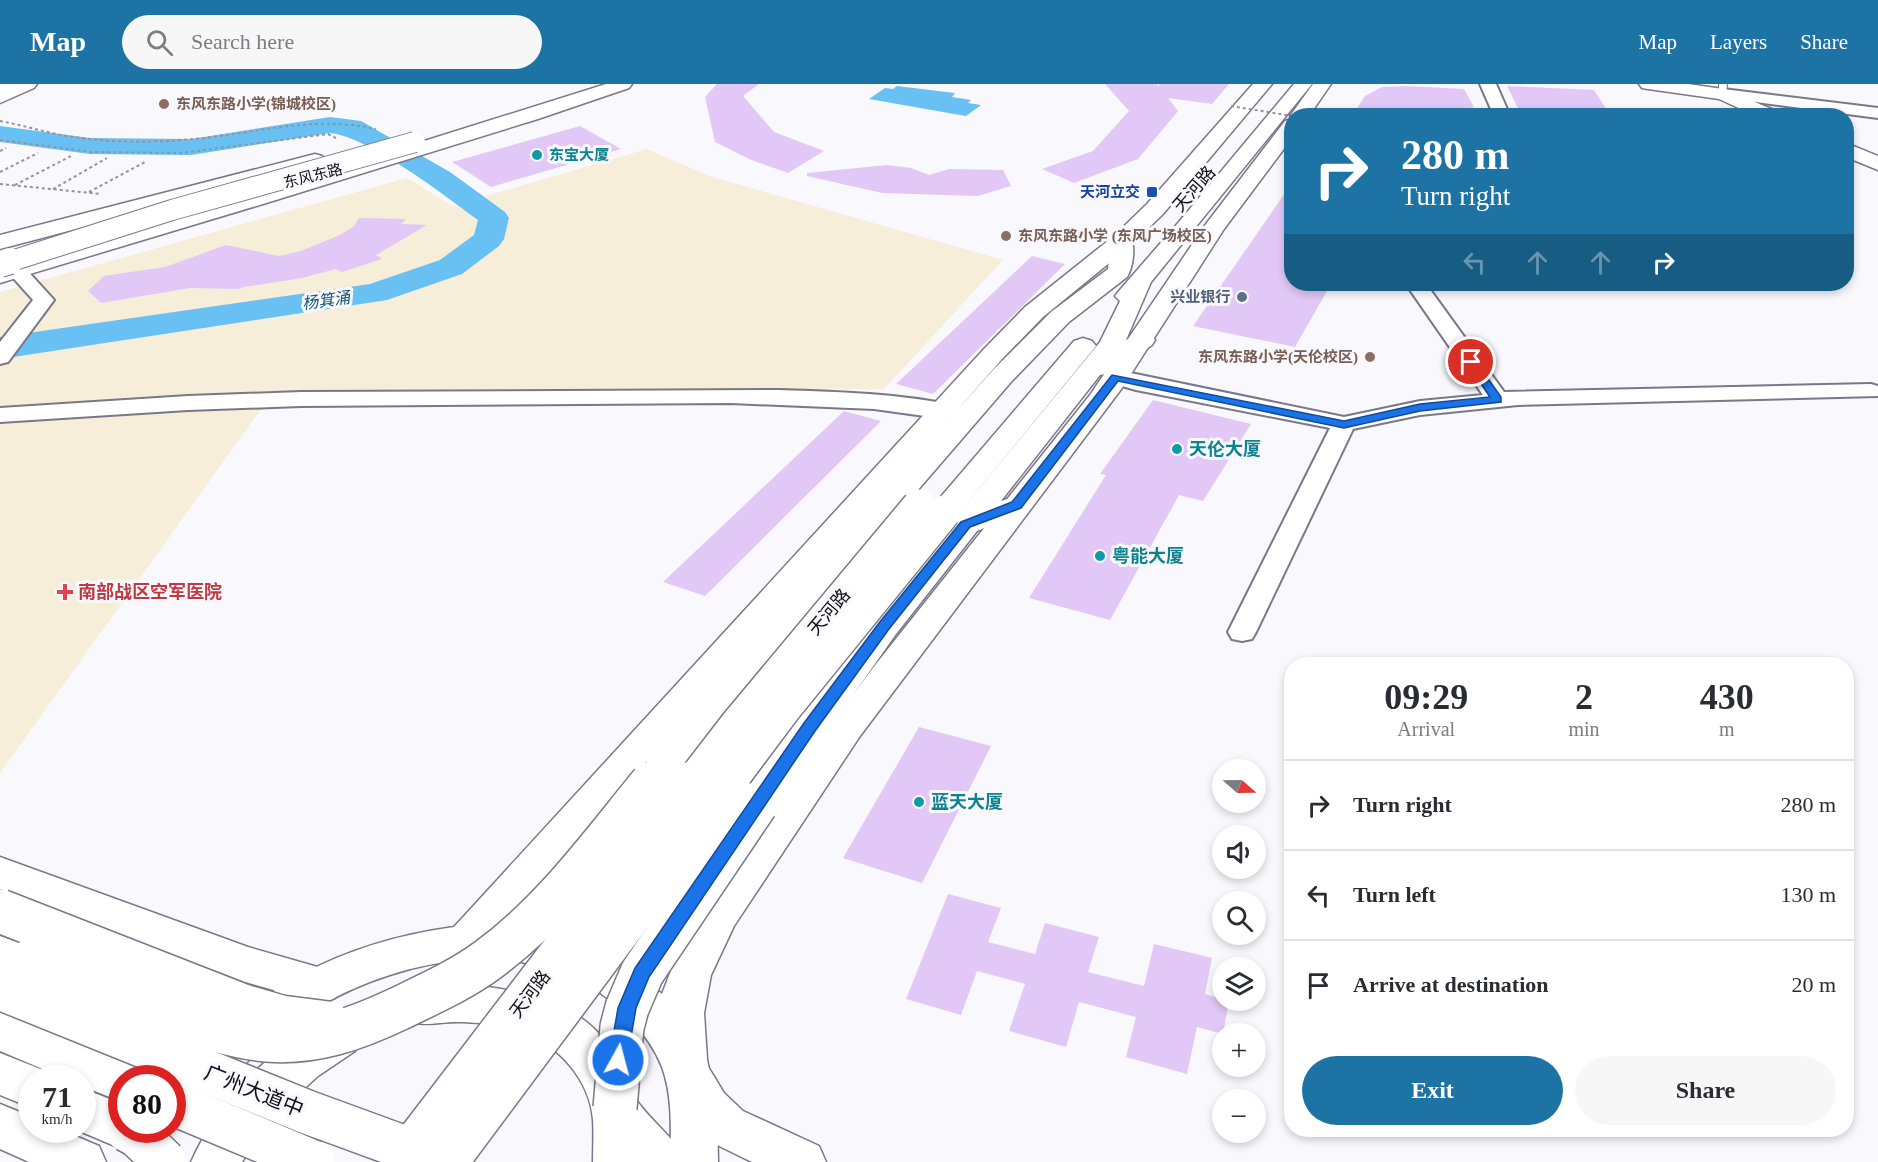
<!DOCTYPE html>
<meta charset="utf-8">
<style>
body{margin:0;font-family:"Times New Roman","Noto Sans SC",serif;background:#f7f7f7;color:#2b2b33;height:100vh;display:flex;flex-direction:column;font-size:22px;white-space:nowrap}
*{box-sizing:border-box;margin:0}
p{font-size:20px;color:#7c7c81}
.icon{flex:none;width:33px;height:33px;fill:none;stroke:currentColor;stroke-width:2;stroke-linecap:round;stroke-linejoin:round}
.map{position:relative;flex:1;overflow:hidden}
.panel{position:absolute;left:1284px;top:573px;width:570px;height:480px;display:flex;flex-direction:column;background:#fff;border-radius:24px;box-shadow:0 3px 9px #0003}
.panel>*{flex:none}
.guide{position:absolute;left:1284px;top:24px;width:570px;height:183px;border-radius:24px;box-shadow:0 3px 9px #0003;background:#1d73a3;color:#fff;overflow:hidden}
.needle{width:39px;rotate:110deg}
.tools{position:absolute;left:1212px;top:675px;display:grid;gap:12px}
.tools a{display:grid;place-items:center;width:54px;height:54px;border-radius:50%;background:#fff;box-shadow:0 3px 9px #0003;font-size:30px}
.speed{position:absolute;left:18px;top:981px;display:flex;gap:12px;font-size:30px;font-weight:700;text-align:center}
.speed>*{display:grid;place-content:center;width:78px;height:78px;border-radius:50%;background:#fff;box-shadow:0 3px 9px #0003;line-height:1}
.speed small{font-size:15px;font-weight:400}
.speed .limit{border:9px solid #d22;background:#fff;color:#111}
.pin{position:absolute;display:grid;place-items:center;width:51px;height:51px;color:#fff;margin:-26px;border:3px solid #fff;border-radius:50%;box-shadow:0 2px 6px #0007}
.me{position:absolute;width:66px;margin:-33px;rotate:7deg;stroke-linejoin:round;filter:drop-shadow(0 0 4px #0008)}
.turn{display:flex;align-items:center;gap:21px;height:126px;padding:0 18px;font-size:27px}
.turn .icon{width:78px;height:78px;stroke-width:2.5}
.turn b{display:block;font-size:42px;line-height:51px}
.lanes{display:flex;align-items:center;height:57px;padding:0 18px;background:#0003;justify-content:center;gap:30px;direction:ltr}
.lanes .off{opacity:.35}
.eta{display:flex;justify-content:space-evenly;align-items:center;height:102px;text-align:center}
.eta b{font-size:36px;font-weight:600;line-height:42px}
.action{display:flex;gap:12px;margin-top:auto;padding:12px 18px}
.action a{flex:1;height:69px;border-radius:36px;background:#1d73a3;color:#fff;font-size:24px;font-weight:600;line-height:69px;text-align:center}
.action a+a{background:#f7f7f7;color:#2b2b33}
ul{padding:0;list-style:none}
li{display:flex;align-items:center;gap:18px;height:90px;padding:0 18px;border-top:2px solid #e1e1e2}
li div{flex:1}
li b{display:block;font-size:22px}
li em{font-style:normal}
header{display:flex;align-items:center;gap:36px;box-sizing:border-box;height:84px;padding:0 30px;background:#1d73a3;color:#fff}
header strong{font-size:28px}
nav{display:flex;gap:33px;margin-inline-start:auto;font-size:21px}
.search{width:420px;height:54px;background:#f7f7f7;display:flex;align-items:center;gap:15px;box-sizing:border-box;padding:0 21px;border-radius:33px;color:#7c7c81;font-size:22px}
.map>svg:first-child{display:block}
.medical{fill:#f7eed9}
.water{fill:#68c0f3}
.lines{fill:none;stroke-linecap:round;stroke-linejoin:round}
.river{fill:#68c0f3;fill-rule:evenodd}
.building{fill:#e2c8f6}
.service-casing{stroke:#797789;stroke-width:2}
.minor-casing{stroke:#797789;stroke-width:4}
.tertiary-casing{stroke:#797789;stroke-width:3}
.secondary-casing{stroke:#797789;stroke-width:3}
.primary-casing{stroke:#797789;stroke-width:3}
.trunk-casing{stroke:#797789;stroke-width:3}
.path{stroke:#949399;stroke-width:2;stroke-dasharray:3 3;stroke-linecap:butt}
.service{fill:#fff;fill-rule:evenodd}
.minor{fill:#fff;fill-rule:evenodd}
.tertiary{fill:#fff;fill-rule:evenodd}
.secondary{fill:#fff;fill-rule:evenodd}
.primary{fill:#fff;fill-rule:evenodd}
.trunk{fill:#fff;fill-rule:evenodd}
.trunk-bridge-far3-casing{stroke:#797789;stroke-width:22;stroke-linecap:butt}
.trunk-bridge-far2-casing{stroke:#797789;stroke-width:28;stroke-linecap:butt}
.trunk-bridge-far1-casing{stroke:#797789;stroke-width:36;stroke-linecap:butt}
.trunk-bridge-casing{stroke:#797789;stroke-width:46;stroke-linecap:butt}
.path-bridge{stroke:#949399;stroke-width:2;stroke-dasharray:3 3;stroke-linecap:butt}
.trunk-bridge-far3{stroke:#fff;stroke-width:20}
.trunk-bridge-far2{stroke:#fff;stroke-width:26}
.trunk-bridge-far1{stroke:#fff;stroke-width:33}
.trunk-bridge{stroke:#fff;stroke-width:43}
.route{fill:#1a73e8;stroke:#114b97;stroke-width:1.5}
.education-dot{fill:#8d6e63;stroke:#f9f8fd;stroke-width:2}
.culture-dot{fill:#0f9aa8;stroke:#f9f8fd;stroke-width:2}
.transit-dot{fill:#1a4fb4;stroke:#f9f8fd;stroke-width:2}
.service-dot{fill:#5c6f8a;stroke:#f9f8fd;stroke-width:2}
.health-dot{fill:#e0444e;stroke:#f9f8fd;stroke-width:2}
.labels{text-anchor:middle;stroke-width:6;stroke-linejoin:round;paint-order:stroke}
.far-education-label{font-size:15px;font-weight:bold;fill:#785e54;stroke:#f9f8fd;text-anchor:start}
.far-culture-label{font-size:15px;font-weight:bold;fill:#0d838f;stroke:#f9f8fd;text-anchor:start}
.far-street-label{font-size:15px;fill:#100f16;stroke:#f9f8fd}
.far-transit-label{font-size:15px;font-weight:bold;fill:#164399;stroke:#f9f8fd;text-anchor:end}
.far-service-label{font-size:15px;font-weight:bold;fill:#4e5e75;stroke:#f9f8fd;text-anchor:end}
.far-water-label{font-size:16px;font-style:italic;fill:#105577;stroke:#f9f8fd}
.street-label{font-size:18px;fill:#100f16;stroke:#f9f8fd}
.culture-label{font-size:18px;font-weight:bold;fill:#0d838f;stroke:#f9f8fd;text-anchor:start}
.health-label{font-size:18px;font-weight:bold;fill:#be3a42;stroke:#f9f8fd;text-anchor:start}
.near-street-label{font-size:21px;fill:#100f16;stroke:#f9f8fd}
</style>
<header>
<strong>Map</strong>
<div class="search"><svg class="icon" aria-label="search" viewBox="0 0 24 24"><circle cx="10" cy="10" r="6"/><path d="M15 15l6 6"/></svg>Search here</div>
<nav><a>Map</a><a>Layers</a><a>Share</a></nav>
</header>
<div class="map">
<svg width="1878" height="1078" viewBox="0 0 1878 1078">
<rect width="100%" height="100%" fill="#f9f8fd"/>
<path class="medical" d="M647 65 712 93 1003 176 884 305 274 307 0 689V208L407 94 452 122Z"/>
<path class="water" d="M897 2 955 9 952 13 971 16 968 19 981 21 966 32 869 15 885 4 893 5Z"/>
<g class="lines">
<path class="river" d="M330 33 361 37 450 88 505 128 509 134 504 155 499 162 462 190 387 216 0 275V253L370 200 440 176 474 151 478 136C444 111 369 53 330 49L191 71 90 70 0 58V42L90 54 191 55Z"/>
</g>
<g class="building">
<path d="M717 0H759L743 12 774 48 824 67 788 89 749 75 715 58 705 13Z"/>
<path d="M1105 0H1157L1159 3V0H1229L1212 20 1168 14 1178 27 1138 75 1074 99 1042 85 1093 67 1129 27Z"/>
<path d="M1407 2 1464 5 1474 23 1437 32H1352L1365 12 1382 3Z"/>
<path d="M1507 2 1594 6 1610 31 1519 26Z"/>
<path d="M580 42 621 65 491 103 452 78Z"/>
<path d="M887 81 911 84 929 91 949 85 1003 86 1011 102 978 112 882 109 807 92V89Z"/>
<path d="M1292 99V200H1331L1295 263 1193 242Z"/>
<path d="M359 134 406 135 401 140 427 141 376 171 382 175 342 188 336 185 302 194 244 203 240 205 190 204 101 219 88 207 104 192 165 183 226 161 279 172 301 167 340 151 353 143Z"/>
<path d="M1032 172 1065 180 933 310 896 300Z"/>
<path d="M1153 316 1251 340 1203 417 1179 411 1110 536 1029 514 1106 391 1100 390Z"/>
<path d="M844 327 881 337 705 512 663 498Z"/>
<path d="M919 643 991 662 922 799 843 774Z"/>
<path d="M948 810 1001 824 988 858 1035 870 1045 839 1099 853 1088 888 1144 902 1154 860 1212 874 1205 910 1229 917 1223 950 1197 943 1187 990 1126 973 1136 933 1079 918 1066 963 1009 947 1025 900 977 887 961 931 906 915Z"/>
</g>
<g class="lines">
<g class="service-casing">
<path id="service" d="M1719 0H1727L1726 12 1719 10Z"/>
</g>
<g class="minor-casing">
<g id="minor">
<path d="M1480 0H1496L1510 32H1494Z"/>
<path d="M1723 5 1878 24V34L1718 13 1715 10 1718 7Z"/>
<path d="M17 181 24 183 54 216 8 278 0 280V258L33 216 7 187 10 183Z"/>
<path d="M1406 200H1426L1504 308 1871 300 1878 302V312L1518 321 1420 331 1353 345 1256 548 1252 555 1242 557 1232 555 1228 548 1330 344 1136 306 1108 298 1105 293 1108 288 1116 286 1344 333 1420 317 1483 311Z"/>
<path d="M779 306C844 308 912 310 976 326L980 331 976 336 968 338 874 325 731 319 301 322 188 326 0 338V324L188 312 301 308Z"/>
</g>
</g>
<g class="tertiary-casing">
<g id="tertiary">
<path d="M14 0H37L34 4 0 19V7Z"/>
<path d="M1639 0H1688L1723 5 1779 28 1781 32H1756L1719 15 1648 5 1642 4Z"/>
<path d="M1846 59 1878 72V86L1846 73Z"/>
<path d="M0 773 248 863 335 888 342 901 335 914 320 919 245 898 0 805Z"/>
<path d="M691 975 707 981 724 1009 743 1027 819 1062 826 1078H752L709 1057 690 1039 668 996 675 981Z"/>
</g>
</g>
<g class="secondary-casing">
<g id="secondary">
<path d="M1253 0H1272L1163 130 1130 162 1043 233 1002 275 507 841C566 848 618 870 662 910L677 871 705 819 794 689 876 580 1090 311 1206 140 1285 37 1292 35V54L1224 145 1122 304 860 652 734 842 711 891 704 929 707 975 717 1031 718 1078H670C671 1047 673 1013 662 983 653 960 637 941 620 925 538 848 407 871 318 923 293 938 270 956 249 976 235 989 223 1007 208 1018 203 1021 196 1023 191 1025L175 1019 172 994 175 989C256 906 337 859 454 843L984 265 1025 223 1114 152 1147 120Z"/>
<path d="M1313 0H1331L1309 32H1292V35L1290 32Z"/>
</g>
</g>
<g class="primary-casing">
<path id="primary" d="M0 0H12L9 4 0 6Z"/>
</g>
<g class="trunk-casing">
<g id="trunk">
<path d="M4 0H27L24 4 0 14V2Z"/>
<path d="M606 0H632L629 4 538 35 263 120 0 199V185L249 112Z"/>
<path d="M1294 0H1312L1151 198 1126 256 1143 249 1152 251 1155 256 1152 261 1110 289 1100 291 1001 417 1017 412 1027 415 1032 421 1027 427 977 447 896 550 769 730 756 734 743 730 737 720 743 710 872 534 1100 258 1120 217 1115 212 1119 207 1178 139Z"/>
<path d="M315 70 322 72 325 76 322 80 0 165V151Z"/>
<path d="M1122 150 1130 152C1136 161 1133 184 1127 193L1069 238 1011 298 811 530 673 699 660 703 647 699 641 689 647 679 787 516 993 286 1051 228 1108 185 1111 157 1114 152Z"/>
<path d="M1083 254 1092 257 1096 262 1092 267 955 434 944 437 933 434 929 428 933 422 1074 257Z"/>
<path d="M0 852 41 866 47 879 41 892 26 897 0 887Z"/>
<path d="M458 900C508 904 572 913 605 957 614 968 623 983 629 996 631 1002 632 1008 635 1014 650 1037 675 1053 686 1078H593C593 1064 594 1050 593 1036 590 996 559 961 521 947 502 940 482 939 462 938 439 937 425 944 402 936L396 923 402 910 418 904Z"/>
<path d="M0 927 138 983 143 994H122V1018L82 1002V994H64L0 967Z"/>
<path d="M339 933 355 939 361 953 355 967 318 992 285 1022 256 1056 242 1078H191C218 1017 275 956 339 933Z"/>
<path d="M0 969 48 988 51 994H32V1024L0 1011Z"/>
<path d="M82 1004 122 1020V1046H145L139 1058 122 1065 77 1046H82Z"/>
<path d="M0 1020 32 1033V1046H61L99 1062 106 1078H29L0 1065Z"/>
</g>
</g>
<g class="path">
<path d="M0 37C22 41 44 48 67 52 104 58 144 59 181 56 249 52 307 30 376 45"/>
<path d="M0 56 92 68 181 69 328 50 338 55"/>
<path d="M0 67 6 64"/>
<path d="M0 88 38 69"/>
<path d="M0 100 101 110"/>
<path d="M15 101 73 71"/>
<path d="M53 105 107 74"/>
<path d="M89 108 145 78"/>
</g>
<use href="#service" class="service"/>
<use href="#minor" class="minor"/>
<use href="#tertiary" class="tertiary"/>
<use href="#secondary" class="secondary"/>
<use href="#primary" class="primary"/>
<use href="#trunk" class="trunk"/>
<g class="trunk-bridge-far3-casing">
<path id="trunk-bridge-far3" d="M5 179 172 126 415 58"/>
</g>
<g class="trunk-bridge-far2-casing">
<path id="trunk-bridge-far2" d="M0 180 10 177"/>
</g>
<g class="trunk-bridge-far1-casing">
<g id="trunk-bridge-far1">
<path d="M650 701 660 689"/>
<path d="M690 701 737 640 919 422"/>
<path d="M727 701 784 625 944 428"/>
</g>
</g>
<g class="trunk-bridge-casing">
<g id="trunk-bridge">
<path d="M0 827 243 922 281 933 328 939"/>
<path d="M26 879C73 896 119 914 167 930 199 941 233 953 267 956 314 960 356 945 398 925 429 910 461 896 489 875 554 827 601 761 652 699"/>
<path d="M0 904 307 1028 430 1073"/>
<path d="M172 1019 313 1078"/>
<path d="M615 1024 622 943 627 924 642 889 756 720"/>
<path d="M127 1046 138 1052 165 1078"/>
<path d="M402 1078 692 699"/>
<path d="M446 1078 728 699"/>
</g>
</g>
<path class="path-bridge" d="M1231 22 1292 32"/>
<use href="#trunk-bridge-far3" class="trunk-bridge-far3"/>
<use href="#trunk-bridge-far2" class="trunk-bridge-far2"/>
<use href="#trunk-bridge-far1" class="trunk-bridge-far1"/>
<use href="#trunk-bridge" class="trunk-bridge"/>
</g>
<path class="route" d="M1471 275 1475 276 1501 313V318L1420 327 1344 344 1118 297 1021 424 970 443 889 545 815 647 649 893 636 924 627 976 625 981 618 984 611 981 609 976 618 924 635 884 804 639 879 539 961 438 1012 418 1112 291 1344 337 1420 320 1490 313 1466 278Z"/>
<g class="education-dot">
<circle cx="164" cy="20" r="6"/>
<circle cx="1006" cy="152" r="6"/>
<circle cx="1370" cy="273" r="6"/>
</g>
<g class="culture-dot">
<circle cx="537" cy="71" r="6"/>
<circle cx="1177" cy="365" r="6"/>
<circle cx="1100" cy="472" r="6"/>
<circle cx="919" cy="718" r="6"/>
</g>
<rect class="transit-dot" x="1146" y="102" width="12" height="12" rx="3"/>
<circle class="service-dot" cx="1242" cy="213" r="6"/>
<path class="health-dot" d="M62 499h6v6h6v6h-6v6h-6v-6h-6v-6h6z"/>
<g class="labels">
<g class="far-education-label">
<text x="176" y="25">东风东路小学(锦城校区)</text>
<text x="1018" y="157">东风东路小学 (东风广场校区)</text>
<text x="1358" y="278" text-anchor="end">东风东路小学(天伦校区)</text>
</g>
<g class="far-culture-label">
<text x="549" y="76">东宝大厦</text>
</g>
<g class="far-street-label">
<text transform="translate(313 92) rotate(-14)" y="5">东风东路</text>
</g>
<g class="far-transit-label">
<text x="1140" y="113">天河立交</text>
</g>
<g class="far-service-label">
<text x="1230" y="218">兴业银行</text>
</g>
<g class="far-water-label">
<text transform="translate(326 216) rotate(-8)" y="6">杨箕涌</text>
</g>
<g class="street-label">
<text transform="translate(1194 105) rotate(-49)" y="6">天河路</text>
<text transform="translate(829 528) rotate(-50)" y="6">天河路</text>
<text transform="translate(530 910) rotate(-53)" y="6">天河路</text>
</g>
<g class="culture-label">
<text x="1189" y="371">天伦大厦</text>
<text x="1112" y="478">粤能大厦</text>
<text x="931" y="724">蓝天大厦</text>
</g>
<g class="health-label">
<text x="78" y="514">南部战区空军医院</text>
</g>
<g class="near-street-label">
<text transform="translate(254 1007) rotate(22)" y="7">广州大道中</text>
</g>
</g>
</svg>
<div class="tools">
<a><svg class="needle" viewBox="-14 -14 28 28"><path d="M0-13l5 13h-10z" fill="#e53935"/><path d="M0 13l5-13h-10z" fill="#7c7c81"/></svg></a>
<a><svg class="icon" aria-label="sound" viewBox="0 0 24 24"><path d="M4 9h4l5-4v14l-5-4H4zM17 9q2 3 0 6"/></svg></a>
<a><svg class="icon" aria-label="search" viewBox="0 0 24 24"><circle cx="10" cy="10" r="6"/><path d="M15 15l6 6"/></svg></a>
<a><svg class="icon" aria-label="layers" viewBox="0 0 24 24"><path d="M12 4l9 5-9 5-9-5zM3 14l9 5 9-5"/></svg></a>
<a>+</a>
<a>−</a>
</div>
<div class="speed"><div>71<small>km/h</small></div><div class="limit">80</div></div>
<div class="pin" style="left:1471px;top:278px;background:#d93025"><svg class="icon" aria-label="arrive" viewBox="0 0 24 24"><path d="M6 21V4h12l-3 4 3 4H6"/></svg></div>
<svg class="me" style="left:618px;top:976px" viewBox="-20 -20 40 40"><circle r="17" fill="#1a73e8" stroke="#fff" stroke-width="3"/><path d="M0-11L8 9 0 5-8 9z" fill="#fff"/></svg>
<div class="guide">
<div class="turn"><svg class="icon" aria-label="right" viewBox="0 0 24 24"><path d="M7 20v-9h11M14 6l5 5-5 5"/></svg><div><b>280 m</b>Turn right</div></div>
<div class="lanes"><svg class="icon off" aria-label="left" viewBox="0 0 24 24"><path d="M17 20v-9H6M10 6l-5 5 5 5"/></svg><svg class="icon off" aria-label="ahead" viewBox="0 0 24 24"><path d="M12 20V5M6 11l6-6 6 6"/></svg><svg class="icon off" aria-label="ahead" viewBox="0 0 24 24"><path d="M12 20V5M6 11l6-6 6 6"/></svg><svg class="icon" aria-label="right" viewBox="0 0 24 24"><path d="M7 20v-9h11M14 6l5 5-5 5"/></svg></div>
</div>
<section class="panel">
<div class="eta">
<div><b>09:29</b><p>Arrival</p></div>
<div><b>2</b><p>min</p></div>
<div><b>430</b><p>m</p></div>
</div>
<ul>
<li><svg class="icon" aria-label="right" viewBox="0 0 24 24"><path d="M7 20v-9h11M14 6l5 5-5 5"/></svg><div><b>Turn right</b></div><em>280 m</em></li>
<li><svg class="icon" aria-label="left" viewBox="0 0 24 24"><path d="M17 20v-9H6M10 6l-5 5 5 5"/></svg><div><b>Turn left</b></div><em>130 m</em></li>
<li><svg class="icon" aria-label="arrive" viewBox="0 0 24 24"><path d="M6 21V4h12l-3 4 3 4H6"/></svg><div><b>Arrive at destination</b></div><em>20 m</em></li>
</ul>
<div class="action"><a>Exit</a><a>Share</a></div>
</section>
</div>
